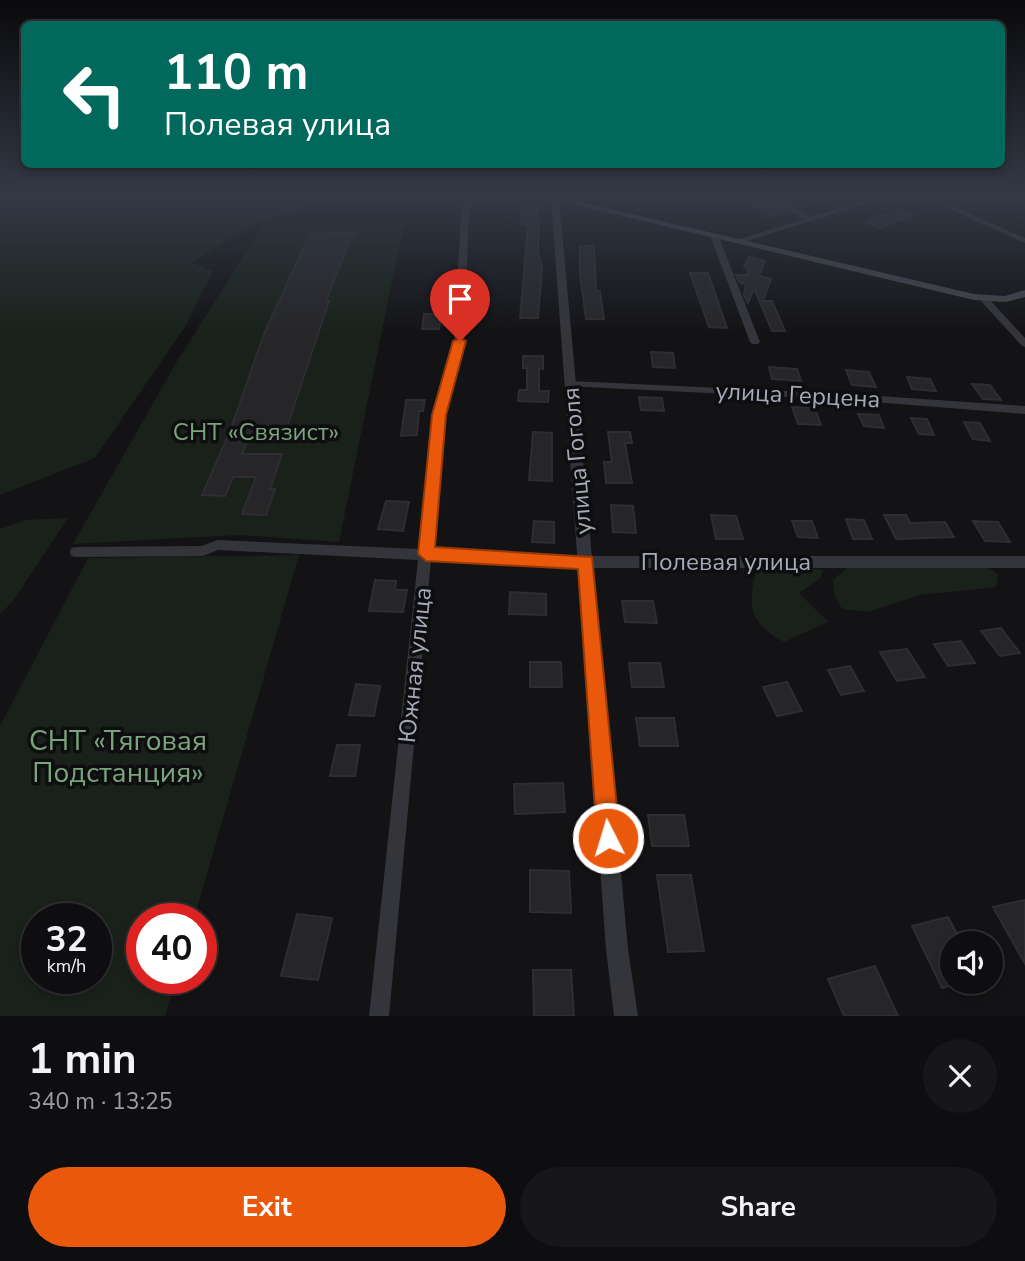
<!DOCTYPE html>
<meta charset="utf-8">
<style>
body{margin:0;font-family:"Nunito Sans",sans-serif;background:#171719;color:#f1f3f6;height:100vh;display:flex;flex-direction:column;font-size:26px;white-space:nowrap}
*{box-sizing:border-box;margin:0}
p{font-size:23px;color:#9b9c9f}
.icon{flex:none;width:38px;height:38px;fill:none;stroke:currentColor;stroke-width:2;stroke-linecap:round;stroke-linejoin:round}
.map{position:relative;height:1016px;overflow:hidden}
.details{display:flex;flex-direction:column;background:#0e0e10;flex:1}
.details>*{flex:none}
.banner{position:absolute;left:21px;top:21px;width:984px;height:147px;border-radius:10px;box-shadow:0 4px 10px #0003,0 0 0 2px #2e2e30;background:#00695c;color:#fff;overflow:hidden}
.controls{position:absolute;left:940px;top:931px;display:grid;gap:14px}
.controls a{display:grid;place-items:center;width:63px;height:63px;border-radius:50%;background:#0e0e10;box-shadow:0 4px 10px #0003,0 0 0 2px #2e2e30;font-size:35px}
.speed{position:absolute;left:21px;top:903px;display:flex;gap:14px;font-size:35px;font-weight:700;text-align:center}
.speed>*{display:grid;place-content:center;width:91px;height:91px;border-radius:50%;background:#0e0e10;box-shadow:0 4px 10px #0003,0 0 0 2px #2e2e30;line-height:1}
.speed small{font-size:18px;font-weight:400}
.speed .limit{border:10px solid #d22;background:#fff;color:#111}
.pin{position:absolute;display:grid;place-items:center;width:60px;height:60px;color:#fff;margin:-72px -30px;border-radius:50% 50% 50% 0;rotate:-45deg;box-shadow:0 0 7px #0007}
.pin .icon{rotate:45deg}
.me{position:absolute;width:77px;margin:-38px;rotate:355deg;stroke-linejoin:round;filter:drop-shadow(0 0 5px #0008)}
.turn{display:flex;align-items:center;gap:24px;height:147px;padding:0 28px;font-size:32px}
.turn .icon{width:91px;height:91px;stroke-width:2.5}
.turn b{display:block;font-size:49px;line-height:60px}
.round{display:grid;place-items:center;flex:none;width:74px;height:74px;border-radius:37px;background:#171719}
.summary{display:flex;align-items:center;justify-content:space-between;height:119px;padding:0 28px}
h1{font-size:42px;font-weight:700;line-height:52px}
.primary-button{display:flex;gap:14px;margin-top:auto;padding:14px 28px}
.primary-button a{flex:1;height:80px;border-radius:42px;background:#ea580c;color:#fff;font-size:28px;font-weight:700;line-height:80px;text-align:center}
.primary-button a+a{background:#171719;color:#f1f3f6}
.map>svg:first-child{display:block}
.green{fill:#19211a;fill-rule:evenodd}
.building{fill:#262629;stroke:#2d2d32;stroke-width:2}
.lines{fill:none;stroke-linecap:round;stroke-linejoin:round}
.minor{fill:#34353b;fill-rule:evenodd}
.tertiary{fill:#34353b;fill-rule:evenodd}
.secondary{fill:#42444b;fill-rule:evenodd}
.route{fill:#ea580c;stroke:#983908;stroke-width:2}
.labels{text-anchor:middle;stroke-width:7;stroke-linejoin:round;paint-order:stroke}
.street-label{font-size:24px;fill:#a4aab7;stroke:#0e0e10}
.park-label{font-size:24px;fill:#79a47c;stroke:#0e0e10}
.near-park-label{font-size:28px;fill:#79a47c;stroke:#0e0e10}
</style>
<div class="map">
<svg width="1025" height="1016" viewBox="0 0 1025 1016">
<rect width="100%" height="100%" fill="#131315"/>
<g class="green">
<path d="M0 193H320L343 197 257 223 191 263 213 271 185 327 95 458 0 495Z"/>
<path d="M265 223H404L339 542 238 535 73 544 177 361Z"/>
<path d="M68 518 13 601 0 614V529L25 520Z"/>
<path d="M299 555 194 919H142V978H176L165 1016H0V726L88 558ZM37 919H96V978H37Z"/>
<path d="M780 566 823 570 820 579 799 593 828 622 784 642C750 625 746 605 757 570Z"/>
<path d="M848 567H986L998 574 996 587 920 595 868 612 842 609 834 594 833 580Z"/>
</g>
<g class="building">
<path d="M773 193H791L811 204 799 207Z"/>
<path d="M760 197 786 211 771 216 746 201Z"/>
<path d="M523 202 538 203 536 220H539L538 251 542 268 538 318H520L528 225 521 224Z"/>
<path d="M899 209 912 215 879 228 865 222Z"/>
<path d="M353 233 326 301H329L285 433H251L242 454H282L270 489H275L266 515 242 514 256 477H233L225 496 202 495 230 431 264 334 310 234Z"/>
<path d="M580 246H594L596 291H600L604 319H586L580 274Z"/>
<path d="M749 257 765 261 759 276 771 279 763 301H772L785 331H772L754 288 748 303 744 295 746 284 740 283 736 275H747L748 268 744 267Z"/>
<path d="M690 273H708L727 328 709 327Z"/>
<path d="M424 314H442L439 329H422Z"/>
<path d="M651 352 673 353 675 368 653 367Z"/>
<path d="M523 356H543V369L539 368V391H549L548 402 518 401 519 390H527V368H523Z"/>
<path d="M769 367 797 369 801 381 772 379Z"/>
<path d="M846 370 869 372 876 387 852 385Z"/>
<path d="M907 377 930 379 936 391 912 389Z"/>
<path d="M972 384 990 385 1001 400 983 399Z"/>
<path d="M639 397 662 398 664 411 641 410Z"/>
<path d="M406 400H425L423 411H419L417 435 401 436Z"/>
<path d="M792 407 815 408 821 425 798 424Z"/>
<path d="M858 414 879 415 884 428 864 426Z"/>
<path d="M911 418 927 419 934 435 919 434Z"/>
<path d="M964 422 980 423 990 441 973 439Z"/>
<path d="M533 432 552 433V481L529 480Z"/>
<path d="M608 432H630L632 443H625L632 483H606L604 462H612Z"/>
<path d="M386 501 409 502 403 531 378 529Z"/>
<path d="M611 505 633 506 636 533 613 532Z"/>
<path d="M711 515 736 516 743 539H716Z"/>
<path d="M884 515H906L910 523 945 522 954 537 896 539Z"/>
<path d="M846 519 864 520 872 539H853Z"/>
<path d="M534 521 554 522V543L532 542Z"/>
<path d="M792 521H812L818 538 798 537Z"/>
<path d="M973 521 998 522 1010 542 985 541Z"/>
<path d="M375 580 396 581 395 590H407L403 612 369 611Z"/>
<path d="M510 592 546 594V615L509 614Z"/>
<path d="M622 601H653L657 623 625 622Z"/>
<path d="M1001 628 1020 653 1000 656 981 631Z"/>
<path d="M961 641 975 663 948 666 934 644Z"/>
<path d="M907 649 925 677 897 681 880 652Z"/>
<path d="M530 662H561L562 687H530Z"/>
<path d="M629 663H660L664 687H632Z"/>
<path d="M850 666 864 691 841 695 828 670Z"/>
<path d="M787 682 802 711 777 716 763 687Z"/>
<path d="M356 684 380 686 374 716 349 715Z"/>
<path d="M636 718H674L678 746H640Z"/>
<path d="M337 745H360L355 776H330Z"/>
<path d="M563 783 565 812 515 814 514 784Z"/>
<path d="M648 815H684L689 846H652Z"/>
<path d="M530 870 569 871 571 913 530 912Z"/>
<path d="M657 875H691L704 951 668 952Z"/>
<path d="M1025 900V964L993 907Z"/>
<path d="M297 914 332 918 318 980 281 976Z"/>
<path d="M948 917 962 943H952V985L942 988 912 926Z"/>
<path d="M875 966 898 1016H844L828 979Z"/>
<path d="M533 970H571L574 1016H534Z"/>
</g>
<g class="lines">
<g class="minor">
<path d="M471 193H477L469 213 464 341 444 415 432 549 586 556H1025V568H586L431 560 389 1016H369L418 560 218 550 203 556 76 557 71 556 70 552 71 548 76 547 202 546 217 540 419 549 434 415 454 341 461 213Z"/>
<path d="M759 193H767L815 219 808 221Z"/>
<path d="M914 193H923L1025 238V243Z"/>
<path d="M711 233 718 235 760 342 758 344H752L750 342 710 235Z"/>
<path d="M981 297H987L1025 338V347L1022 346 981 301Z"/>
<path d="M570 381 849 394 1025 406V414L849 400 566 386V382Z"/>
</g>
<g class="tertiary">
<path d="M887 193H899L741 243 734 241Z"/>
<path d="M555 197 559 199 628 949 638 1016H614L606 949 551 199Z"/>
</g>
<path class="secondary" d="M526 193H542L974 294 1005 296 1025 290V297L1006 302 974 300Z"/>
</g>
<linearGradient id="sky" x2="0" y2="1"><stop stop-color="#0a0a0c"/><stop offset="0.58" stop-color="#333946"/><stop offset="1" stop-color="#333946" stop-opacity="0"/></linearGradient>
<rect width="1025" height="335" fill="url(#sky)"/>
<path class="route" d="M460 338 466 341 446 415 435 547 592 557 620 838 617 847 608 850 600 847 597 838 578 569 426 561 418 554 432 415 453 341Z"/>
<g class="labels">
<g class="street-label">
<text transform="translate(798 395) rotate(3)" y="8">улица Герцена</text>
<text transform="translate(577 461) rotate(-95)" y="8">улица Гоголя</text>
<text x="726" y="570">Полевая улица</text>
<text transform="translate(415 665) rotate(-84)" y="8">Южная улица</text>
</g>
<g class="park-label">
<text x="256" y="440">СНТ «Связист»</text>
</g>
<g class="near-park-label">
<text x="118" y="750">СНТ «Тяговая<tspan x="118" dy="32">Подстанция»</tspan></text>
</g>
</g>
</svg>
<div class="controls">
<a><svg class="icon" aria-label="sound" viewBox="0 0 24 24"><path d="M4 9h4l5-4v14l-5-4H4zM17 9q2 3 0 6"/></svg></a>
</div>
<div class="speed"><div>32<small>km/h</small></div><div class="limit">40</div></div>
<div class="pin" style="left:460px;top:341px;background:#d93025"><svg class="icon" aria-label="arrive" viewBox="0 0 24 24"><path d="M6 21V4h12l-3 4 3 4H6"/></svg></div>
<svg class="me" style="left:608px;top:838px" viewBox="-20 -20 40 40"><circle r="17" fill="#ea580c" stroke="#fff" stroke-width="3"/><path d="M0-11L8 9 0 5-8 9z" fill="#fff"/></svg>
<div class="banner">
<div class="turn"><svg class="icon" aria-label="left" viewBox="0 0 24 24"><path d="M17 20v-9H6M10 6l-5 5 5 5"/></svg><div><b>110 m</b>Полевая улица</div></div>
</div>
</div>
<section class="details">
<div class="summary"><div><h1>1 min</h1><p>340 m · 13:25</p></div><a class="round"><svg class="icon" aria-label="close" viewBox="0 0 24 24"><path d="M6 6l12 12M18 6L6 18"/></svg></a></div>
<div class="primary-button"><a>Exit</a><a>Share</a></div>
</section>
